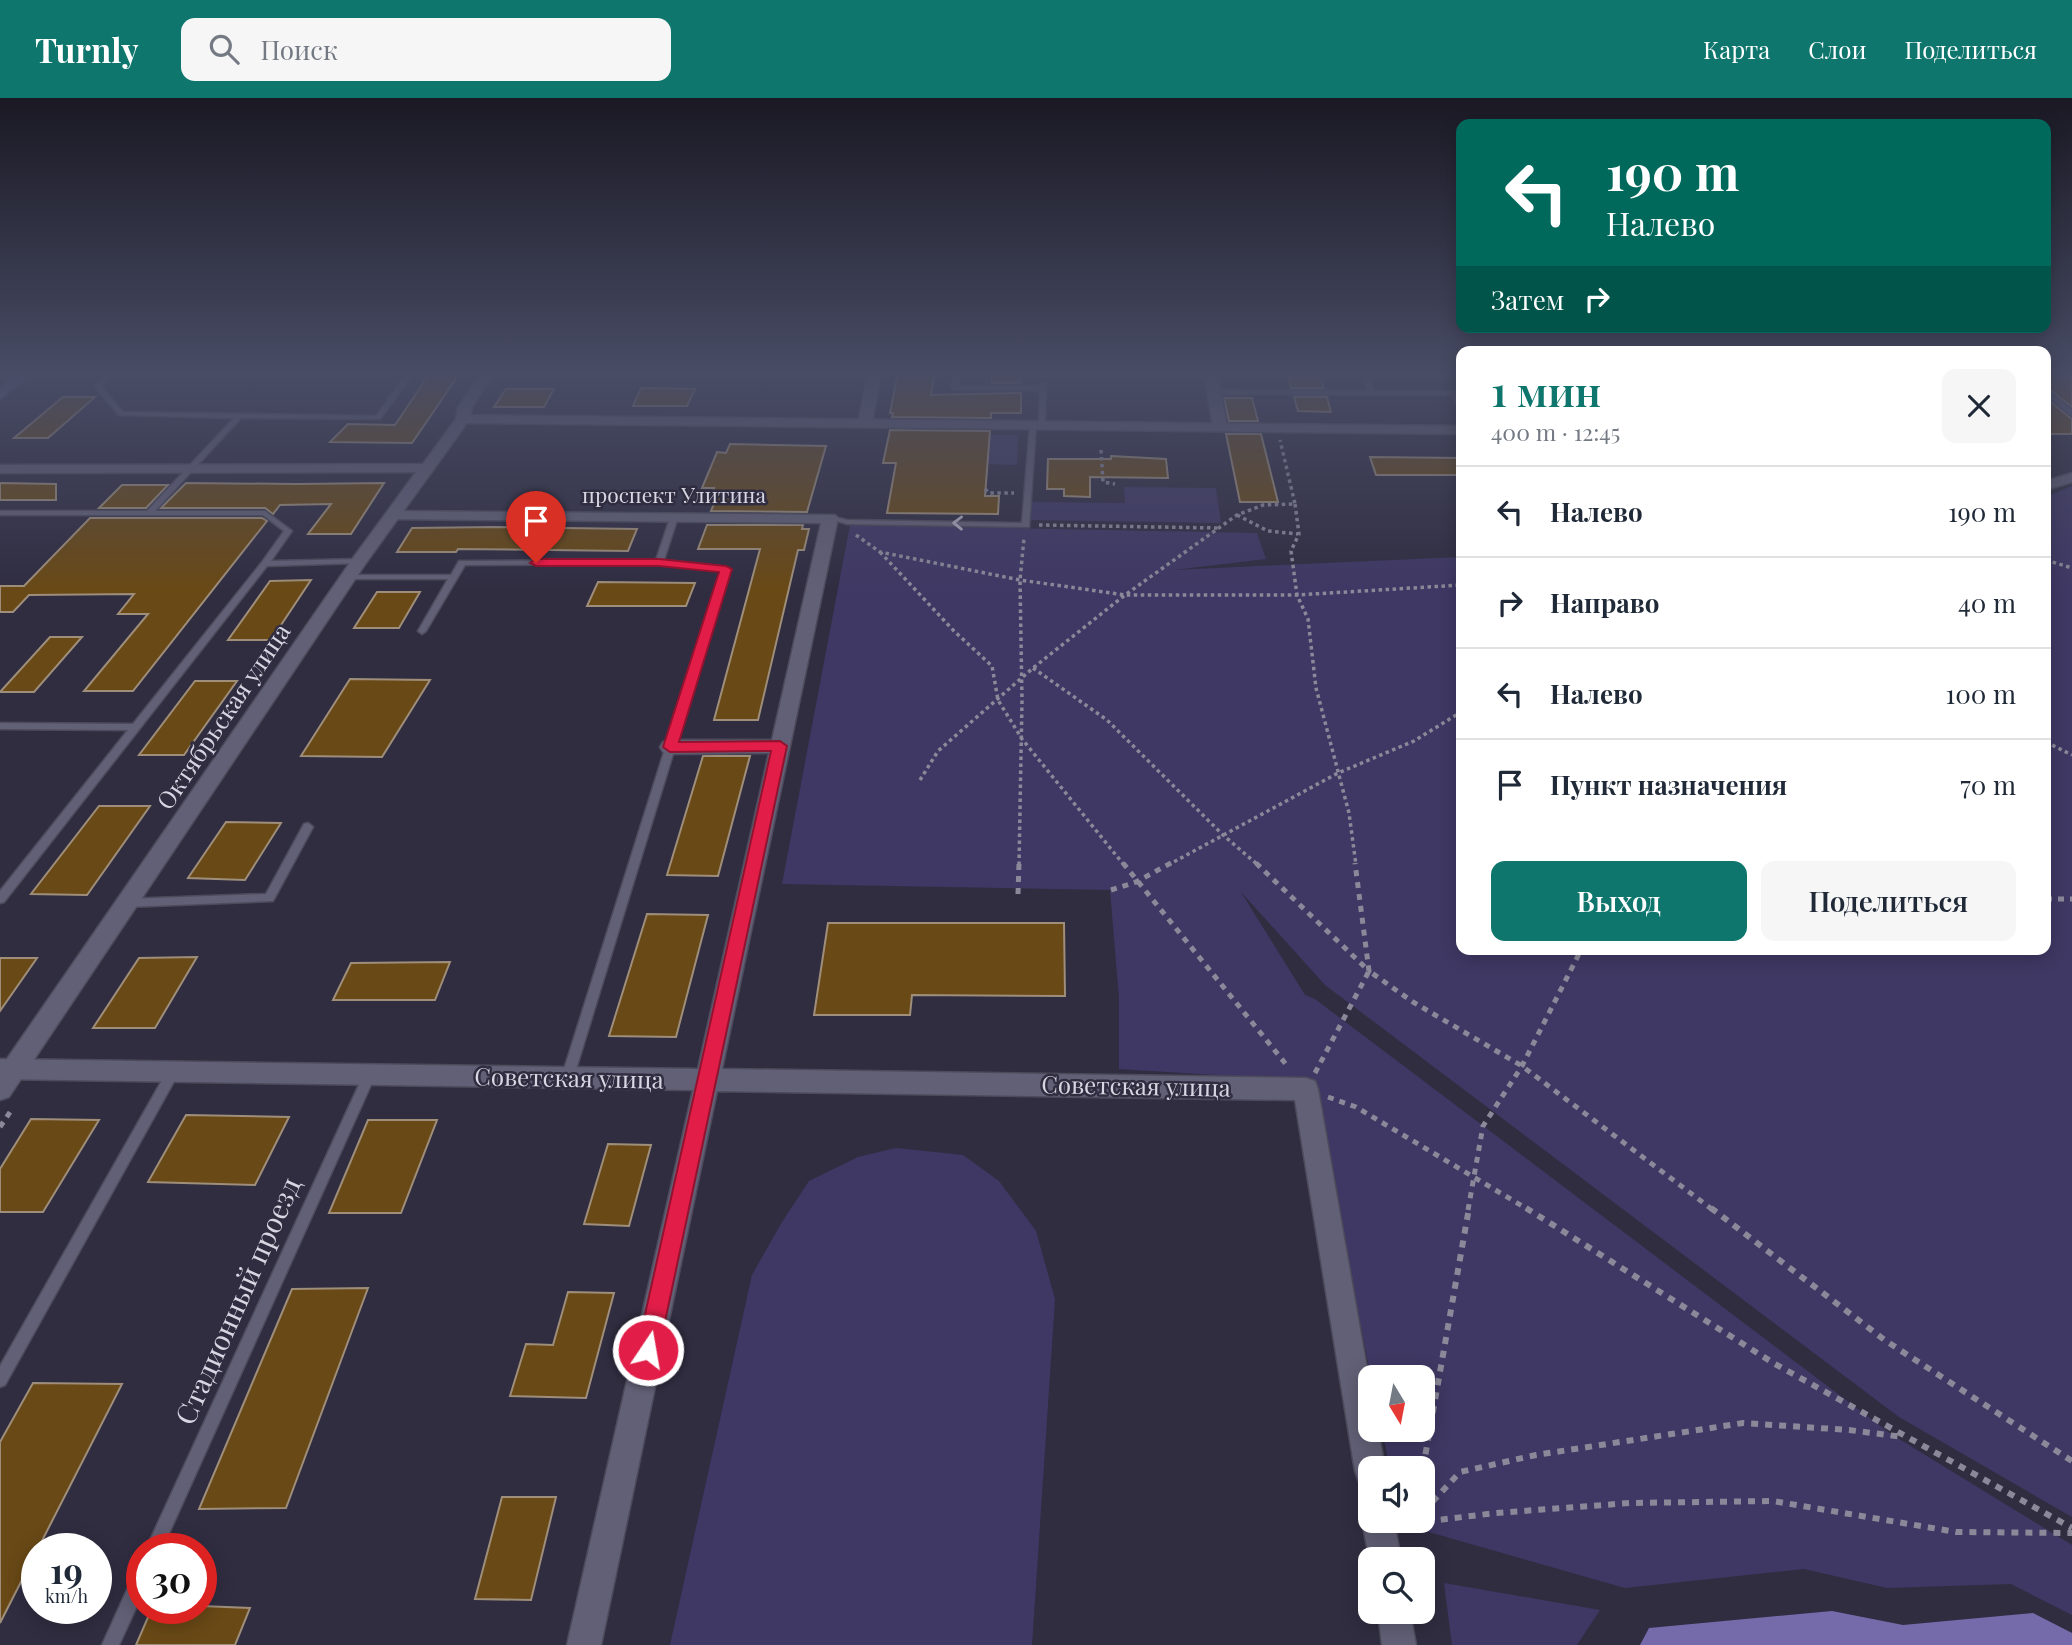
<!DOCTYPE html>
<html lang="ru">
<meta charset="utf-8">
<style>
body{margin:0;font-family:"Playfair Display",serif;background:#f6f6f7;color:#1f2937;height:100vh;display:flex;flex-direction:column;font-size:26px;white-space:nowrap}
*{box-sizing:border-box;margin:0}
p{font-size:23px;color:#747a83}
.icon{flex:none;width:38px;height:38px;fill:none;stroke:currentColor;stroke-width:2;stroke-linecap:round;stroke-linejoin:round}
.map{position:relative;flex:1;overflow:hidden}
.panel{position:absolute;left:1456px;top:248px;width:595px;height:609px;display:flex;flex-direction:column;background:#fff;border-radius:14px;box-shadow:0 4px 18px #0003}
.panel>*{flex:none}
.banner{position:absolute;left:1456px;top:21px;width:595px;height:214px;border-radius:14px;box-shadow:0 4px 18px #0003;background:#00695c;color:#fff;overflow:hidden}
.needle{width:46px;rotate:170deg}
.fabs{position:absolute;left:1358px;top:1267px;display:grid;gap:14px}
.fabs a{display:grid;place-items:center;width:77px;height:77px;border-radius:14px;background:#fff;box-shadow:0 4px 18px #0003;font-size:35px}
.speed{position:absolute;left:21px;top:1435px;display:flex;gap:14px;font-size:35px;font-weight:700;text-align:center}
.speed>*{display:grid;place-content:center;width:91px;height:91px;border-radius:50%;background:#fff;box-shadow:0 4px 18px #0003;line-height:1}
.speed small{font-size:18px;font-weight:400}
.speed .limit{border:10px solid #d22;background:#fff;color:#111}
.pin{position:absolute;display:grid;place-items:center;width:60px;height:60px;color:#fff;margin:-72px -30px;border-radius:50% 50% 50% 0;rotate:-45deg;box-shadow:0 0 7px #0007}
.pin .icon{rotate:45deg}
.me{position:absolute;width:77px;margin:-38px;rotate:12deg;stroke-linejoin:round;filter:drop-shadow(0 0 5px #0008)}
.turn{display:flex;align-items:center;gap:24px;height:147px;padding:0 35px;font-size:32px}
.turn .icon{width:91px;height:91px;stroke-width:2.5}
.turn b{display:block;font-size:49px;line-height:60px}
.then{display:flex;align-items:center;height:66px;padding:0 35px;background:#0003;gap:14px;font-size:26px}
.round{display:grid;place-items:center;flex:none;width:74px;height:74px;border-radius:14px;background:#f6f6f7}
.head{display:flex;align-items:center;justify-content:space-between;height:119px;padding:0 35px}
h1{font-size:42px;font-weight:600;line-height:52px;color:#0f766e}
.button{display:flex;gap:14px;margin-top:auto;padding:14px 35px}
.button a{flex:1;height:80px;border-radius:14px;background:#0f766e;color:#fff;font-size:28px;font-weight:600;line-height:80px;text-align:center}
.button a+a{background:#f6f6f7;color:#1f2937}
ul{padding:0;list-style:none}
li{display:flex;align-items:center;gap:21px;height:91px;padding:0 35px;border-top:2px solid #e0e1e3}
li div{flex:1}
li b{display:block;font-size:26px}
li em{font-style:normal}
header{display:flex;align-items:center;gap:42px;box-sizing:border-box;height:98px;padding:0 35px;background:#0f766e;color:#fff}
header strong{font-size:33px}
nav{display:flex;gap:38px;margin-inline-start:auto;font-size:24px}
.search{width:490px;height:63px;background:#f6f6f7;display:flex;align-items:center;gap:18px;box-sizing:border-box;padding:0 24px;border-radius:14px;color:#747a83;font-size:26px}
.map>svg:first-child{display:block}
.green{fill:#3f3864}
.water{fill:#756bab}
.building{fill:#694916;stroke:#9e8e7a;stroke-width:2}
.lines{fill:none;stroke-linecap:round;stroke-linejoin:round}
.service-casing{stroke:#4d4b5b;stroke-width:3}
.minor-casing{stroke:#4d4b5b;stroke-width:3}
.tertiary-casing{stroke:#4d4b5b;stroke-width:3}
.secondary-casing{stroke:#4d4b5b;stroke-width:3}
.path-far2{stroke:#8b8999;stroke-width:3.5;stroke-dasharray:3.5 3.5;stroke-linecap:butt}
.path-far1{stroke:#8b8999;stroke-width:5;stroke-dasharray:6 6;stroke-linecap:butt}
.path{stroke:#8b8999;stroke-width:6;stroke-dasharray:7 7;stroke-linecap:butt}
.service{fill:#626076;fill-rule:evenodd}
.minor{fill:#626076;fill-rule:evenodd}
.tertiary{fill:#626076;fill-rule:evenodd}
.secondary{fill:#6f6895;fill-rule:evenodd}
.oneway{stroke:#aeadbc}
.route{fill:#e11d48;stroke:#92132f;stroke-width:2}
.labels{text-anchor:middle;stroke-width:5;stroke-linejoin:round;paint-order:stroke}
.far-street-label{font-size:21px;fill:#d7d6e2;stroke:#302d41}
.street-label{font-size:24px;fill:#d7d6e2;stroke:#302d41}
.near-street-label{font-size:28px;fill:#d7d6e2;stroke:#302d41}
</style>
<header>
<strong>Turnly</strong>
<div class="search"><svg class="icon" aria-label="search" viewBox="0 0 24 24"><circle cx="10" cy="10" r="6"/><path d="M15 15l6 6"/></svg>Поиск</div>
<nav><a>Карта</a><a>Слои</a><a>Поделиться</a></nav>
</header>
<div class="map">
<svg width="2072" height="1547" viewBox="0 0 2072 1547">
<rect width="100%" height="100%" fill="#302d41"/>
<g class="green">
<path d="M896 336 1018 337 1017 367 988 366 989 349Z"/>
<path d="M2072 388V1419L1899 1319 1325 887 1241 794 1305 897 1315 901 1891 1336 2072 1447V1517L2011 1486 1887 1490 1804 1471 1625 1490 1401 1426 1400 1423H1423V1370H1390L1382 1332H1423V1279H1371L1312 983 1119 971V899L1110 792 782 786 850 427 1257 435 1266 461 1173 472 1461 459V852H2046V399Z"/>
<path d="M1124 389 1216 390 1221 425 1028 422 1029 404 1125 405Z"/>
<path d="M896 1050 963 1057 999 1083 1036 1133 1055 1201 1032 1547H670L752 1177 782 1124 809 1083 858 1059Z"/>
<path d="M1444 1485 1600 1512 1577 1547H1452Z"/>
</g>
<path class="water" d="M1832 1513 1903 1527 2033 1515 2072 1535V1547H1640L1649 1530Z"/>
<g class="building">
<path d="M430 275H460L412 345 330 344 348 326 395 327Z"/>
<path d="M898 275H935L931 297 1021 295V315H991V320L892 319 893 315H890Z"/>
<rect x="992" y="275" width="28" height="10"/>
<path d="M1287 275H1319L1324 290H1291Z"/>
<path d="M2046 275H2072V309L2046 289Z"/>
<path d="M641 290 695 291 687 308H633Z"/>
<path d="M506 291H554L544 309H494Z"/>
<path d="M63 299H95L48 340H14Z"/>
<path d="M1294 299H1327L1331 314 1298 313Z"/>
<path d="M1224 300H1252L1258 323H1229Z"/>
<path d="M2046 300 2072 321V336H2046Z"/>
<path d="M890 332 990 333 985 398H999L998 416 887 415 896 365H883Z"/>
<path d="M1226 336H1261L1278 404H1240Z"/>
<path d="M730 346 826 348 807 414 711 413 717 398H711L714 390H702L717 354 726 355Z"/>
<path d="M1111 358 1166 361 1168 380 1090 379V399L1064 398V391H1047L1048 361H1111Z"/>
<path d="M1370 359 1461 360V377H1376Z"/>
<path d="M0 385 56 386V402H0Z"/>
<path d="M186 385 297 386 384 385 351 436H308L331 406 280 407 273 416 265 410H161Z"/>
<path d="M122 387H168L146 410H99Z"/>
<path d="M90 420H262L267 423 133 593H84L148 516H118L134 496 29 497 13 514H0V488H24Z"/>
<path d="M707 427H803L802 431H809L804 452H798L758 622H714L760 451H698Z"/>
<path d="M412 430 493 429 637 431 628 453 458 451 456 454H397Z"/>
<path d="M311 482 271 542H228L270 483Z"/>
<path d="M598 484 695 485 686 508H587Z"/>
<path d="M377 494H420L399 530H354Z"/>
<path d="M50 539H82L34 594H0Z"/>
<path d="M350 581 430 582 382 659 301 658Z"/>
<path d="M195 583H237L184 657H139Z"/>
<path d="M703 658H750L718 778 667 777Z"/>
<path d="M99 708H150L87 797 31 796Z"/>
<path d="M226 724 281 725 245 782 188 780Z"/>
<path d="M647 816 708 817 676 939 609 938Z"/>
<path d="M828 825H1064L1065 898 912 897 910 917H814Z"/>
<path d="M197 859 155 930H93L139 860Z"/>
<path d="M0 860H37L0 913Z"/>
<path d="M450 864 435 902H333L351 865Z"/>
<path d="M186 1017 289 1019 255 1087 148 1084Z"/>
<path d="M31 1021 99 1022 43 1114H0V1071Z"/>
<path d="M368 1022H437L401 1115H329Z"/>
<path d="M608 1046 651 1047 629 1128 584 1126Z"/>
<path d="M368 1190 286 1410 199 1411 292 1191Z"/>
<path d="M568 1194 614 1195 586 1300 510 1298 526 1246 553 1247Z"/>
<path d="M33 1285 122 1286 0 1525V1344Z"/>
<path d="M502 1399H556L531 1502 475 1501Z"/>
<path d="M201 1508 250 1510 235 1547H136L152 1510Z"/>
</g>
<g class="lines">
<g class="service-casing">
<g id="service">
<path d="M108 275H115L101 288 123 314 376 318 407 275H414L380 321 241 320 155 413H265L292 433 271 463 359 461 363 463 359 465 267 468 4 804 0 805V793L128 632 0 631V625L133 626 262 464 284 433 263 417H0V413H147L234 320 119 317 94 288Z"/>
<path d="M953 275H959L958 288H1041L1042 284H1046L1045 327 1042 329 1039 327 1040 292H954L951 290Z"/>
<path d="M1043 275 1211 276 1214 278 1211 280 1044 279 1041 277Z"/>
<path d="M1362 275H1368L1374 293H1461V297H1458L1461 303V312L1458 310 1452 297 1212 296 1209 294 1212 292 1367 293Z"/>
<path d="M2046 292 2072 312V318L2046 297Z"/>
<path d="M1033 325 1036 327 1029 429 847 426 826 420 830 418 847 422 1022 425 1030 327Z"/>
<path d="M671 417 678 419 664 462 726 469 730 471 573 981 571 985 567 986 563 985 561 981 721 473 659 466 465 467 426 533 422 536 418 533 448 481H349L345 479 349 477H451L459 463H462L656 462Z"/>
<path d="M308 725 313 729 273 803 127 809 123 808 122 805 123 802 127 801 266 796 304 726Z"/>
<path d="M173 969 177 970 179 974 177 978 5 1287 0 1289V1268L169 970Z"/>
<path d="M369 973 373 974 375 978 162 1451H146L363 978 365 974Z"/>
<path d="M142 1470V1497L119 1547H102L136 1472Z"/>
</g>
</g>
<g class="minor-casing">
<g id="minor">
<path d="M868 275H881L872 325 865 329 858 325Z"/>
<path d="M1204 275H1217L1227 329 1225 332 1220 333 1213 329Z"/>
<path d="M2072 375V384L2046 392V383Z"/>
<path d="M392 413 835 417 838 420 722 971 1306 980 1315 983 1318 991 1370 1288V1332H1378L1385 1370H1370V1388L1359 1384 1355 1373 1295 1002 717 993 601 1547H567L693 992 0 981V961L698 971 769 655 670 656 663 654 660 649 663 644 670 642H772L821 425 387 421 384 418 387 415Z"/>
<path d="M1370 1411V1423H1394L1401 1461H1370V1464L1362 1423Z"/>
<path d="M1378 1514H1410L1416 1547H1382Z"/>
</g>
</g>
<g class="tertiary-casing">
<path id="tertiary" d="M481 275H494L472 309 471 317 1461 328V336L467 325 366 465 9 999 0 1002V971L353 460 416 374 0 375V367L423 366 456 321 458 309Z"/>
</g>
<g class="secondary-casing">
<path id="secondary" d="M18 275H33L0 301V290Z"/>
</g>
<g class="path-far2">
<path d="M1101 352 1103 384 1115 386"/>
<path d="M985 391 989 395H1014"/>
<path d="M1295 406 1299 436 1291 453 1297 497 1308 521 1316 590 1349 715 1356 767"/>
<path d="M1237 417 1268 433 1298 436"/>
<path d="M1039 427 1218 430"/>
<path d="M856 437 880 454 1020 482 1125 497H1297L1461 487"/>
<path d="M880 454 954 533 992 568 998 602 1022 641 1124 767"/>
<path d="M2046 462 2072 470"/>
<path d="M1033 570 1107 622 1223 737 1258 767"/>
<path d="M2046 644 2072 657"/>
<path d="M920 682 938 653 1033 570 1125 497 1237 417 1263 407 1295 406 1280 342"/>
<path d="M1019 767 1022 602 1020 482 1024 440"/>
<path d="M1168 767 1338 675 1414 643 1461 614"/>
</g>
<g class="path-far1">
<path d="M1123 765 1289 970"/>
<path d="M1256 765 1369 873 1355 765"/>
<path d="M1111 792 1136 784 1171 765"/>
<path d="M1018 796 1019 765"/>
<path d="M2046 801H2072"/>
<path d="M1315 975 1369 873 1413 904 1522 968 1713 1112"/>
<path d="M1328 999 1356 1009 1529 1112"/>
<path d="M0 1029 12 1011"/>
<path d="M1468 1112 1483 1028 1522 968 1581 852"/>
</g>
<g class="path">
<path d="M1526 1110 1775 1266 2072 1430"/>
<path d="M1711 1110 1886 1243 2072 1363"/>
<path d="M1423 1370 1469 1110"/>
<path d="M1423 1414 1460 1374 1536 1357 1743 1325 1849 1332 1903 1339"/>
<path d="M1413 1425 1496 1415 1630 1405 1773 1403 1956 1434 2072 1435"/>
</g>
<use href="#service" class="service"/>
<use href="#minor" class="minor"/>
<use href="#tertiary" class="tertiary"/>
<use href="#secondary" class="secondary"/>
</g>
<defs><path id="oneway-chevron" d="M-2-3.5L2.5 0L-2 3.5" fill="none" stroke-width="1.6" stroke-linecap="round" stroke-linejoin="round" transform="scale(1.75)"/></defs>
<use class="oneway" href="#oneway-chevron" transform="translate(958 425) rotate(-179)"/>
<linearGradient id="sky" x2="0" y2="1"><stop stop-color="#1a1924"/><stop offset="0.56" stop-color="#484c65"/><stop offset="1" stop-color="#484c65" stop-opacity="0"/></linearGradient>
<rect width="2072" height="492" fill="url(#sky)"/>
<path class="route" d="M659 461 726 468 732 471 679 644 780 643 787 648 659 1252 656 1260 648 1263 641 1260 637 1252 771 653 670 654 663 649 719 474 659 468H536L530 465 536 461Z"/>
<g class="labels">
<g class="far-street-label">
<text x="674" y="405">проспект Улитина</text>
</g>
<g class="street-label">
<text transform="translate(224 619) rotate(-56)" y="8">Октябрьская улица</text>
<text transform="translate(569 981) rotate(1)" y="8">Советская улица</text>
<text transform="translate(1136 989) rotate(1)" y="8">Советская улица</text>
</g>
<g class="near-street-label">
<text transform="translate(238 1203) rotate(-66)" y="10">Стадионный проезд</text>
</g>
</g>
</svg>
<div class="fabs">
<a><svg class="needle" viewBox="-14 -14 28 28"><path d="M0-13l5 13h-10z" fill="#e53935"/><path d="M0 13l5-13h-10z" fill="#747a83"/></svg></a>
<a><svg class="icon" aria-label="sound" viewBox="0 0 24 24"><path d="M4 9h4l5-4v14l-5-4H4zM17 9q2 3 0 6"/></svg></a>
<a><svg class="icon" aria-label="search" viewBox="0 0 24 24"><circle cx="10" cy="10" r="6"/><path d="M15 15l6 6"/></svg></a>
</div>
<div class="speed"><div>19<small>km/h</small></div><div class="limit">30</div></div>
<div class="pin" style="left:536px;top:465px;background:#d93025"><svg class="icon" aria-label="arrive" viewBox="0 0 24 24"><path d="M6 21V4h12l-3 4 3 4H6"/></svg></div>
<svg class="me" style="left:648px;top:1252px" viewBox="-20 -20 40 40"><circle r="17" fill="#e11d48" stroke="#fff" stroke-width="3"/><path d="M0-11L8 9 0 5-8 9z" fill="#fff"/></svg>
<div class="banner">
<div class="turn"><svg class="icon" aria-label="left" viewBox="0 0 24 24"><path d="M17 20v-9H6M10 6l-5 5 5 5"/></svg><div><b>190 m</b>Налево</div></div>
<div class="then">Затем<svg class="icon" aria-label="right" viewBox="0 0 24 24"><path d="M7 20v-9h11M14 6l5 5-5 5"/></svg></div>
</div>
<section class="panel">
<div class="head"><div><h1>1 мин</h1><p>400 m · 12:45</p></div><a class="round"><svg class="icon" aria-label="close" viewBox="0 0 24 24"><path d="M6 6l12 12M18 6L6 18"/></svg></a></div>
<ul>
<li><svg class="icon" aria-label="left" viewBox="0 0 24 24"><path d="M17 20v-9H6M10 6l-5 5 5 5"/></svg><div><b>Налево</b></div><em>190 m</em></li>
<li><svg class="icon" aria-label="right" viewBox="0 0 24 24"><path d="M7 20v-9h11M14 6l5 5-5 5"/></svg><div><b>Направо</b></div><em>40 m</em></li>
<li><svg class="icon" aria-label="left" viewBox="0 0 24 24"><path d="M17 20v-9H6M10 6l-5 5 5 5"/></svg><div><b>Налево</b></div><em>100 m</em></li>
<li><svg class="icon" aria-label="arrive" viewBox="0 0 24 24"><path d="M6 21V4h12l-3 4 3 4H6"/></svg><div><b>Пункт назначения</b></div><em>70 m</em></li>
</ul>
<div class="button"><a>Выход</a><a>Поделиться</a></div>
</section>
</div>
